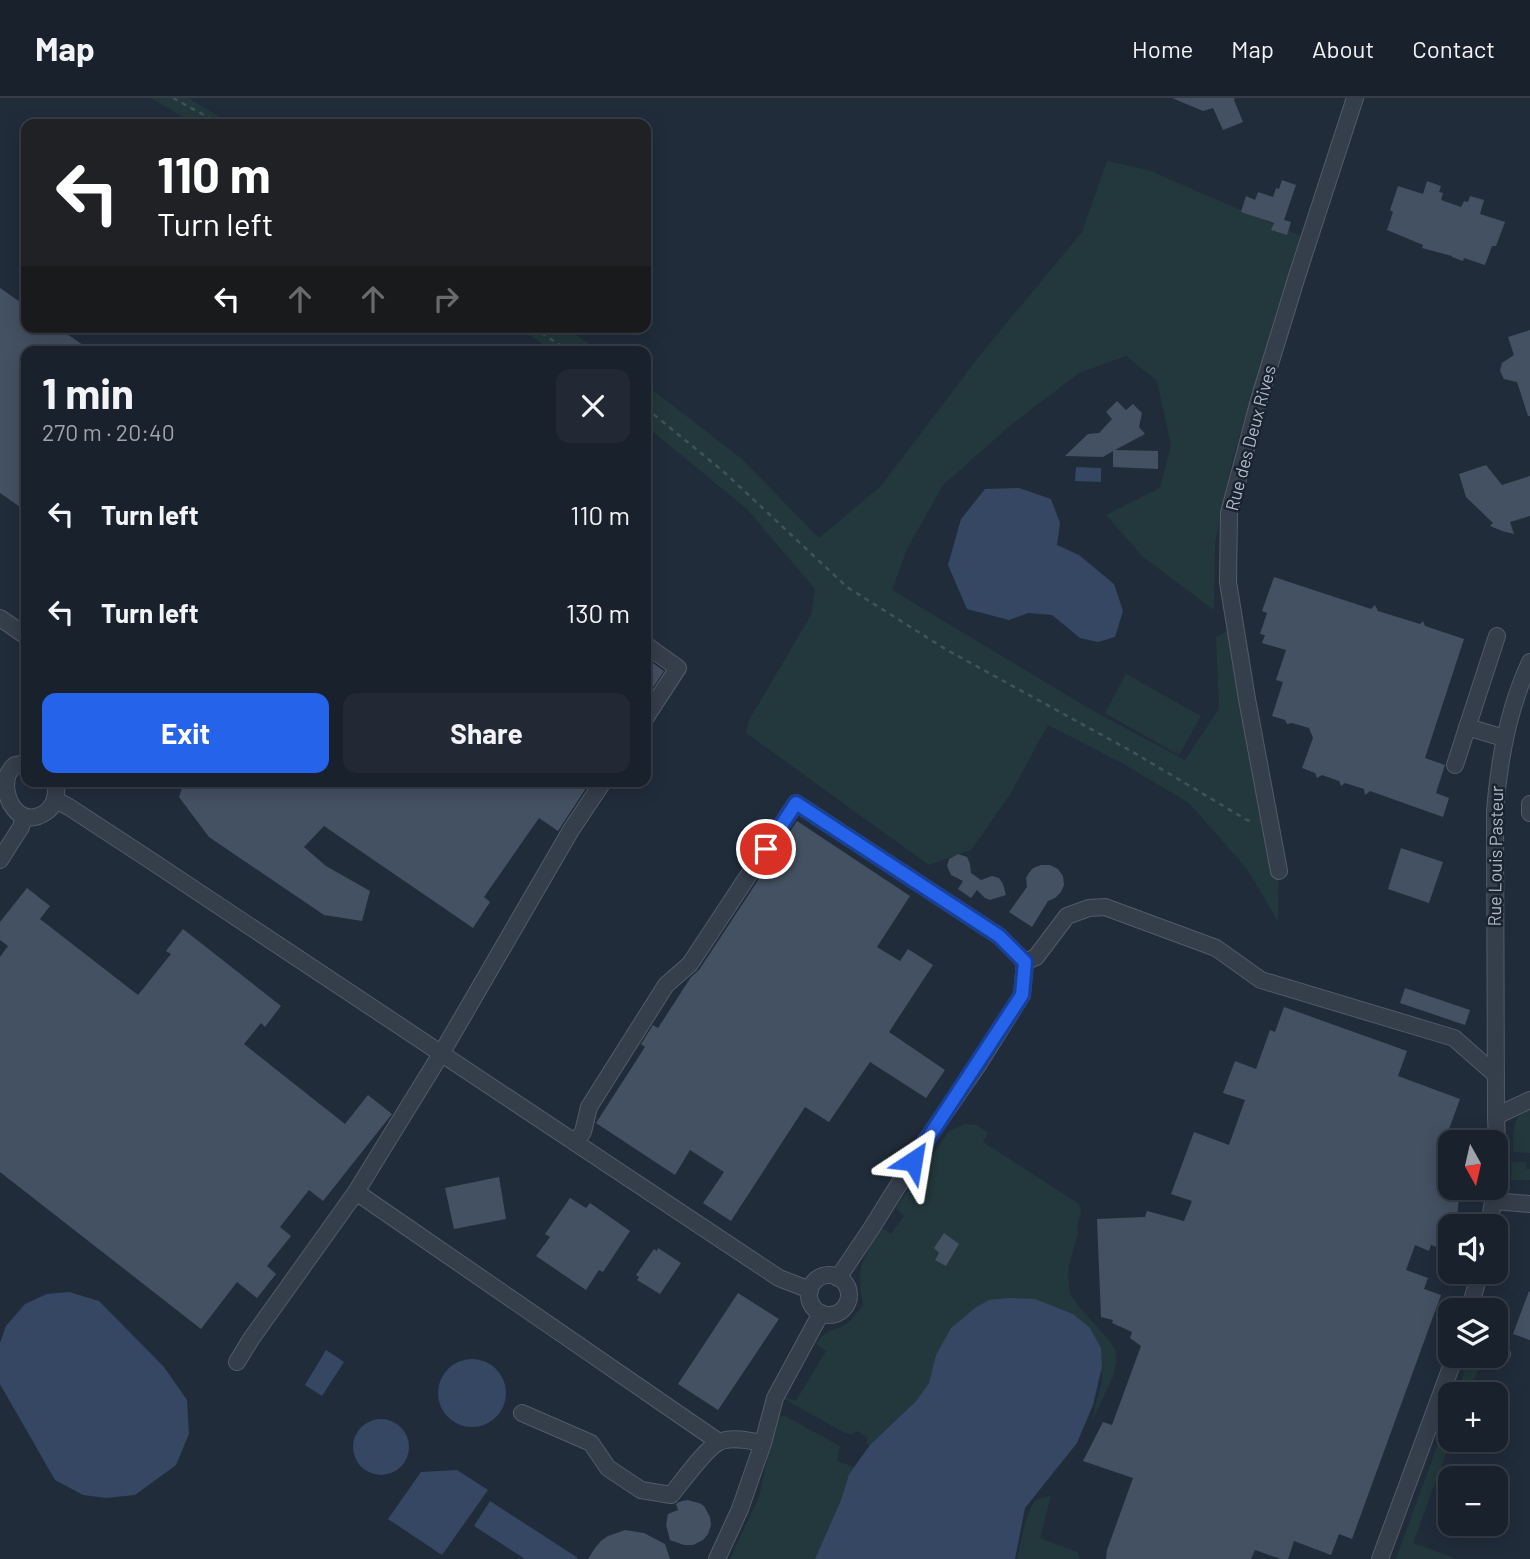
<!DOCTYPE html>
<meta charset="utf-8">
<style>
body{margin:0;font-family:Barlow,sans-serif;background:#222934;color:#f1f3f6;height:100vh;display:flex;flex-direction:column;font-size:26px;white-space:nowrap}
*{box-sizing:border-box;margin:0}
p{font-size:23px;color:#9fa3a9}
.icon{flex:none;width:38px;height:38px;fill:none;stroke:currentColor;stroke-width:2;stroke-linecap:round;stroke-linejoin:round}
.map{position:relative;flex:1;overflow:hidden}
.sheet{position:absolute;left:21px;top:248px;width:630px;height:441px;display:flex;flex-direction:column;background:#19212c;border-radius:14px;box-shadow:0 4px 18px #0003,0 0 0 2px #373e48}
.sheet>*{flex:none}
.hud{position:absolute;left:21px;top:21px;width:630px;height:214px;border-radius:14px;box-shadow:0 4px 18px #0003,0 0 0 2px #373e48;background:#202124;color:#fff;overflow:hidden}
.needle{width:46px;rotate:172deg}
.controls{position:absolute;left:1438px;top:1032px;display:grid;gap:14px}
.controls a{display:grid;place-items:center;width:70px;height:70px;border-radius:14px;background:#19212c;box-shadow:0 4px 18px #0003,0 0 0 2px #373e48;font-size:35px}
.pin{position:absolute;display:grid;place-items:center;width:60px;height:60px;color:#fff;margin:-30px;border:4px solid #fff;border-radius:50%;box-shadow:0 2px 7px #0007}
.me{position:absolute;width:77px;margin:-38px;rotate:33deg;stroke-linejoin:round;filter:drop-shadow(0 0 5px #0008)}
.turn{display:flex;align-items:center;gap:24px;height:147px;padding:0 21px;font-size:32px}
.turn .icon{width:91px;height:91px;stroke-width:2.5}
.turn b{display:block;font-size:49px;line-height:60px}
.lanes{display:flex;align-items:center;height:66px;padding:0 21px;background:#0003;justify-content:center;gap:35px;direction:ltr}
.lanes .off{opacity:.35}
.round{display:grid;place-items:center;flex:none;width:74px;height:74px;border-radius:14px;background:#222934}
.headline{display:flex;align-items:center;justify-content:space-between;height:119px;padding:0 21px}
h1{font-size:42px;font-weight:700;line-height:52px}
.button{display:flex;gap:14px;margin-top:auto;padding:14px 21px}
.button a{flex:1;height:80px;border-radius:14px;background:#2563eb;color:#fff;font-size:28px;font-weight:700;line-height:80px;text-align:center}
.button a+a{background:#222934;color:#f1f3f6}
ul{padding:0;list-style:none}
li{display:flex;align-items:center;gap:21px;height:98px;padding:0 21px}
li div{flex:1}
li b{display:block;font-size:26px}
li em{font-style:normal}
header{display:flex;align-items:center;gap:42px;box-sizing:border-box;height:98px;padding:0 35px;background:#19212c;border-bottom:2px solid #373e48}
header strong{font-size:33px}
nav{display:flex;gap:38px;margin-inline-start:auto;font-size:24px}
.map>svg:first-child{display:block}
.green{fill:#23383c}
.water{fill:#354762}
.building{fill:#445162}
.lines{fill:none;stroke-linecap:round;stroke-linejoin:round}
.minor-casing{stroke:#535b69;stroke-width:18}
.path{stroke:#3e5456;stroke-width:2.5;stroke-dasharray:5 5;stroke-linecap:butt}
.minor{stroke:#353e4b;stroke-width:16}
.route-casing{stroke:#184099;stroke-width:18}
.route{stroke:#2563eb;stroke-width:12}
.labels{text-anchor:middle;stroke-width:5;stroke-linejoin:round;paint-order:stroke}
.street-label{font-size:18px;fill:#b0b8c7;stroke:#1a2330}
</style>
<header>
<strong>Map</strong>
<nav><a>Home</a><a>Map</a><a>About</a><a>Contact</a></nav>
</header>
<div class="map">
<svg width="1530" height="1461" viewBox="0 0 1530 1461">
<rect width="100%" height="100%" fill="#212c3b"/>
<g class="green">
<path d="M151 0H188L232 26H195Z"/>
<path d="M1107 63 1148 72 1301 138 1233 359 1215 445 1214 512 1143 459 1106 417 1160 390 1171 347 1157 283 1126 258 1079 275 1012 326 943 387 907 451 892 492 1095 614 1185 662 1219 611 1216 539 1241 526 1279 725 1278 823 1247 771 1189 705 1122 665 1048 627 1009 698 971 752 929 767 746 635 748 624 811 517 815 491 747 411 646 328V287L742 361 819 440 881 388 981 256 1082 134Z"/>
<path d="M517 229H566L600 254H554Z"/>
<path d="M1126 576 1201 618 1179 657 1105 615Z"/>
<path d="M1530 1007V1055L1513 1054C1513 1036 1512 1017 1530 1007Z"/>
<path d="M965 1026 977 1027 988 1035 983 1044 1079 1106 1081 1113 1077 1129 1078 1135 1069 1167 1068 1176 1070 1196 1080 1210 1109 1242 1116 1254V1265L1113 1279 1091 1325 1102 1282 1101 1250 936 1257 929 1285 916 1303 870 1347 866 1345 868 1340 857 1333 852 1336 845 1335 784 1301V1298L794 1303 797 1301 826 1253 816 1246C829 1228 831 1236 846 1226 853 1221 858 1213 863 1207 861 1194 858 1178 862 1166 867 1153 875 1141 882 1130L891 1136 904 1118 896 1110 949 1033Z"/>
<path d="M1512 1064H1526V1071H1530V1082H1511Z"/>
<path d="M1468 1263 1480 1267 1468 1297H1456Z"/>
<path d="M1451 1310V1342L1413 1445 1457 1461H1396Z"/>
<path d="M785 1318 840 1348 837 1363 854 1369 849 1376 841 1402 815 1461H730L759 1399 777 1319Z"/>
<path d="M1051 1397 1040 1440 1077 1454 1080 1461H1017L1025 1424 1034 1403Z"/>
</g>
<g class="water">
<path d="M1076 369 1101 370V384L1075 383Z"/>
<path d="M1019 390 1051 401 1060 425 1057 447 1079 457 1114 486 1123 513 1115 539 1098 544 1080 540 1052 517 1028 515 1009 522 967 511 948 467 961 421 985 391Z"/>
<path d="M69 1194 99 1203 164 1269 187 1302 189 1336 176 1367 135 1397 106 1400 83 1397 55 1382 0 1286V1245L6 1228 25 1206 47 1196Z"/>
<path d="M1009 1200 1035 1201 1073 1216 1090 1230 1101 1250 1102 1269 1093 1307 1077 1345 1025 1410 1015 1461H815L841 1402 849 1376 870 1347 916 1303 929 1285 936 1257 951 1230 975 1210 989 1202Z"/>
<path d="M326 1252 344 1264 322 1298 305 1287Z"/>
<circle cx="472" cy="1295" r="34"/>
<circle cx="381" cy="1349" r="28"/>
<path d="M457 1372 488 1392 442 1457 388 1421 421 1374Z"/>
<path d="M490 1403 578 1460 577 1461H525L474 1428Z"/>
</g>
<g class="building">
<path d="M1172 0H1235L1234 2 1243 24 1223 32 1213 10 1203 13Z"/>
<path d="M1282 82 1296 87 1284 122 1291 124 1287 137 1271 132 1274 125 1241 114 1246 98 1255 102 1258 94 1273 99 1276 90 1279 91Z"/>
<path d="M1427 83 1441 88 1439 94 1443 95 1441 102 1461 109 1464 103 1468 104 1470 98 1484 102 1480 116 1505 124 1496 148H1492L1485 167 1464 160 1463 163 1452 159V158L1422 150 1423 147 1387 132 1393 114 1390 112 1398 88 1423 96Z"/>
<path d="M0 190 26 208V229H57L93 254H26V413L0 395Z"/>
<path d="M1530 232V318H1528L1517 284 1504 281 1500 273 1502 265 1514 257 1508 239Z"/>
<path d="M1117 303 1126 312 1133 306 1142 315 1139 329 1145 336 1115 352 1158 353V371L1113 369V353L1103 359 1065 358 1088 336 1099 335 1112 321 1106 314Z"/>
<path d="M1486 367 1502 387 1530 378V418L1510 424 1514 436 1502 433 1490 428 1493 425 1466 399 1459 376Z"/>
<path d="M1274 479 1371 511 1375 507 1378 513 1420 526 1423 523 1425 528 1464 541 1425 660 1445 667 1436 695 1449 700 1443 719 1370 693 1365 697 1364 691 1345 685 1341 688 1339 683 1322 677 1317 680 1315 675 1302 670 1313 640 1309 630 1292 625 1287 626 1285 622 1272 618 1283 584 1276 582 1286 552 1262 545 1265 537 1260 536 1267 515 1262 513Z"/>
<path d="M646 560 664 573 646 600Z"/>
<path d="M184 684H590L558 733 539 720 484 799 490 804 473 830 324 728 304 749 326 768 370 793 362 823 324 817 209 739 179 699Z"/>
<path d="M797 723 910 798 877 849 900 863 908 851 933 867 889 934 945 972 926 1000 870 964 829 1024 805 1009 731 1123 703 1105 724 1074 690 1052 675 1077 596 1025 645 949 641 946 653 927 658 930 691 879 699 872Z"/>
<path d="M1401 750 1443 764 1429 805 1388 791Z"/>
<path d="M958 756 967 759 970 766 971 775 981 782 992 778 999 780 1003 786 1006 797 990 802 985 800 977 792 971 800 958 791 963 783 951 777 947 768 949 761Z"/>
<path d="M1041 767H1050L1058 771 1063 778 1064 787 1061 794 1055 800 1048 803 1032 829 1009 814 1027 789 1026 780 1029 775 1033 770Z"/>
<path d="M27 790 50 808 40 821 138 897 171 856 166 853 183 831 281 908 265 929 261 925 244 946 345 1026 368 997 392 1016 323 1103 309 1092 280 1129 291 1138 267 1168 276 1176 257 1200 237 1184 201 1231 0 1074V859L8 848 0 842V824Z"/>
<path d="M1405 890 1470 912 1465 927 1400 905Z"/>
<path d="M1284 909 1407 953 1398 978 1460 1001 1446 1039 1451 1041V1090H1460L1456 1129H1451V1154L1431 1147 1429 1153 1415 1147 1406 1172 1428 1180 1424 1191 1441 1197 1352 1441 1339 1436 1331 1457 1294 1443 1288 1461H1281L1255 1452 1251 1461H1106L1107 1452 1133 1380 1083 1363 1103 1324 1112 1327 1141 1248 1130 1240 1132 1234 1112 1225 1113 1222 1101 1219 1097 1121 1145 1119 1147 1113 1184 1123 1192 1103 1171 1096 1194 1034 1229 1047 1245 1002 1223 995 1235 963 1256 971 1270 932 1275 934Z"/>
<path d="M499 1079 506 1121 454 1131 445 1090Z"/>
<path d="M570 1100 586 1110 590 1105 630 1133 603 1174 599 1172 586 1192 536 1158 550 1139 545 1136Z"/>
<path d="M944 1135 959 1146 946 1168 935 1162 939 1155 934 1150Z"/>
<path d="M658 1150 681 1165 660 1196 637 1182 639 1179 636 1177 654 1151 657 1153Z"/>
<path d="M1529 1193 1530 1194V1242L1513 1236Z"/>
<path d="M738 1195 779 1221 718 1312 678 1286Z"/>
<path d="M687 1402 699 1405 704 1408 710 1419 711 1427 708 1436 703 1442 693 1447H684L670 1442 666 1427 668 1416 678 1412 676 1406 679 1404Z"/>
<path d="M625 1432 644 1435 665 1446 670 1461H588L595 1450 601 1443 608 1438Z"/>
</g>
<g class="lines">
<g class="minor-casing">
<g id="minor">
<path d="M0 520 26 538"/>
<path d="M646 547 678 570 646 619"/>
<path d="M1467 629 1504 640"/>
<path d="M26 665C25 665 16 667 15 667 12 669 10 673 8 676 0 698 19 733 46 714 56 707 57 695 56 684"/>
<path d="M1455 667 1497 538"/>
<path d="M56 702 69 709 150 762 779 1180 810 1192"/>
<path d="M1530 706V715"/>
<path d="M0 762 21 729 24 719"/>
<path d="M1279 773 1247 601 1228 484 1229 415 1259 302 1297 178 1355 0"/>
<path d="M1025 864 1036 859 1067 818 1089 810 1105 809 1216 850 1261 882 1454 940 1496 977"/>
<path d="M1496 1018 1530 1002"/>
<path d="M575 1044 583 1034 589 1009 666 887 690 866 796 705 999 838 1025 864 1022 897 978 967 927 1041 871 1131 838 1180"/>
<path d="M1496 1085 1498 1070 1496 1018 1495 713C1499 661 1508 611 1530 564"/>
<path d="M356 1094 719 1344"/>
<path d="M1494 1103 1530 1106"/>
<path d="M1489 1129 1495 1090"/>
<circle cx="829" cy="1197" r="20"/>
<path d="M1469 1213 1480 1174"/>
<path d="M1496 1254 1502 1256"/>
<path d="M237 1264 251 1241 356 1094 441 956 571 732 603 684"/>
<path d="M522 1315 591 1345 608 1370 641 1392 671 1397C682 1384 706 1350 719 1344 731 1338 750 1343 763 1345"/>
<path d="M717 1461 740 1411 763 1345 775 1300 821 1215"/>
<path d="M1380 1461 1455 1258"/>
</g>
</g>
<g class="path">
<path d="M173 0 220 26"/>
<path d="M533 229 570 254"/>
<path d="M646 310 724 374 847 489 947 552 1131 653 1247 722 1254 724"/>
</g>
<use href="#minor" class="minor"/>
</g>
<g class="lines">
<g class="route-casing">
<path id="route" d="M766 751 796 705 999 838 1025 864 1022 897 913 1063"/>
</g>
<use href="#route" class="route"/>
</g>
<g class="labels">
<g class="street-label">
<text transform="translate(1251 340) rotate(-75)" y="6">Rue des Deux Rives</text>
<text transform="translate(1496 758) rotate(-89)" y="6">Rue Louis Pasteur</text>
</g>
</g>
</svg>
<div class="controls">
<a><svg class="needle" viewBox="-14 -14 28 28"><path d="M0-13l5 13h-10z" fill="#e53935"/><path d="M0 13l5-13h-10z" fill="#9fa3a9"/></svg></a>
<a><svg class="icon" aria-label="sound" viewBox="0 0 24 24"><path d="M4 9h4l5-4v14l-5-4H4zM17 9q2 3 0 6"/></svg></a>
<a><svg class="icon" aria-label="layers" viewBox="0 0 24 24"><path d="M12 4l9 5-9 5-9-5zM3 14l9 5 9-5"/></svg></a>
<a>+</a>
<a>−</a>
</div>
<div class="pin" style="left:766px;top:751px;background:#d93025"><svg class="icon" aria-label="arrive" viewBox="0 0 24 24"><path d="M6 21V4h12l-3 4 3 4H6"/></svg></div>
<svg class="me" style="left:913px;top:1063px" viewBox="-20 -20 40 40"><path d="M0-17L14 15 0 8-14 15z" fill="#2563eb" stroke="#fff" stroke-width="4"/></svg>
<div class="hud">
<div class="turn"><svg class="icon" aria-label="left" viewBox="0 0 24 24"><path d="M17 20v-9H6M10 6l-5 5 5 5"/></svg><div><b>110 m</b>Turn left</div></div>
<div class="lanes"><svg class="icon" aria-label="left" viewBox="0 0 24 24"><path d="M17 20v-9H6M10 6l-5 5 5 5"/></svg><svg class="icon off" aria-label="ahead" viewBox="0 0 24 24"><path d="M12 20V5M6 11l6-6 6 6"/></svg><svg class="icon off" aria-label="ahead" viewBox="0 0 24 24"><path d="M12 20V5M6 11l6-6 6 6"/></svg><svg class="icon off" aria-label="right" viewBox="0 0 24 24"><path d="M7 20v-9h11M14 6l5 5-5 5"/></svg></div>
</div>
<section class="sheet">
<div class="headline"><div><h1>1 min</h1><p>270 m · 20:40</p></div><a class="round"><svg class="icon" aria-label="close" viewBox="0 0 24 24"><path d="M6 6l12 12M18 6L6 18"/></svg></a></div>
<ul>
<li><svg class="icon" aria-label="left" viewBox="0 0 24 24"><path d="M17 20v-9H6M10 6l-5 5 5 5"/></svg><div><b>Turn left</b></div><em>110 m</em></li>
<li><svg class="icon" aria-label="left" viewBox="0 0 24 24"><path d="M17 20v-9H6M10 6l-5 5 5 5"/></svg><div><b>Turn left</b></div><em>130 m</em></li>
</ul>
<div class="button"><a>Exit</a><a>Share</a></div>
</section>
</div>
